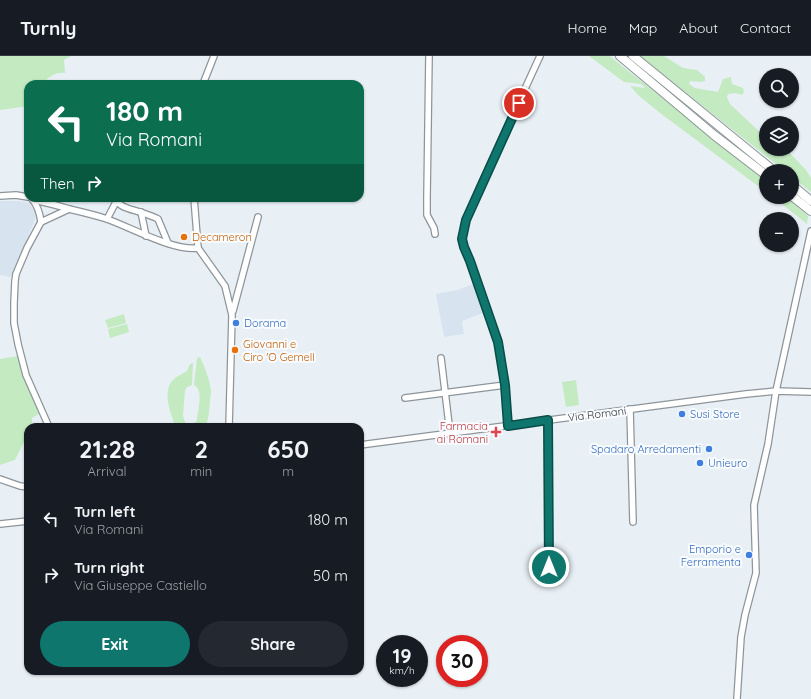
<!DOCTYPE html>
<meta charset="utf-8">
<style>
body{margin:0;font-family:Quicksand,sans-serif;background:#242831;color:#f1f3f6;height:100vh;display:flex;flex-direction:column;font-size:15px;white-space:nowrap}
*{box-sizing:border-box;margin:0}
p{font-size:13px;color:#9ea1a6}
.icon{flex:none;width:22px;height:22px;fill:none;stroke:currentColor;stroke-width:2;stroke-linecap:round;stroke-linejoin:round}
.map{position:relative;flex:1;overflow:hidden}
.side{position:absolute;left:24px;top:367px;width:340px;height:252px;display:flex;flex-direction:column;background:#171b24;border-radius:12px;box-shadow:0 1px 3px #0004}
.side>*{flex:none}
.hud{position:absolute;left:24px;top:24px;width:340px;height:122px;border-radius:12px;box-shadow:0 1px 3px #0004;background:#0b6e4f;color:#fff;overflow:hidden}
.tools{position:absolute;left:759px;top:12px;display:grid;gap:8px}
.tools a{display:grid;place-items:center;width:40px;height:40px;border-radius:50%;background:#171b24;box-shadow:0 1px 3px #0004;font-size:20px}
.speed{position:absolute;left:376px;top:579px;display:flex;gap:8px;font-size:20px;font-weight:700;text-align:center}
.speed>*{display:grid;place-content:center;width:52px;height:52px;border-radius:50%;background:#171b24;box-shadow:0 1px 3px #0004;line-height:1}
.speed small{font-size:10px;font-weight:400}
.speed .limit{border:6px solid #d22;background:#fff;color:#111}
.pin{position:absolute;display:grid;place-items:center;width:34px;height:34px;color:#fff;margin:-17px;border:2px solid #fff;border-radius:50%;box-shadow:0 1px 4px #0007}
.me{position:absolute;width:44px;margin:-22px;rotate:0deg;stroke-linejoin:round;filter:drop-shadow(0 0 3px #0008)}
.turn{display:flex;align-items:center;gap:14px;height:84px;padding:0 16px;font-size:18px}
.turn .icon{width:52px;height:52px;stroke-width:2.5}
.turn b{display:block;font-size:28px;line-height:34px}
.then{display:flex;align-items:center;height:38px;padding:0 16px;background:#0003;gap:8px;font-size:15px}
.eta{display:flex;justify-content:space-evenly;align-items:center;height:68px;text-align:center}
.eta b{font-size:24px;font-weight:700;line-height:28px}
.action{display:flex;gap:8px;margin-top:auto;padding:8px 16px}
.action a{flex:1;height:46px;border-radius:24px;background:#0f766e;color:#fff;font-size:16px;font-weight:700;line-height:46px;text-align:center}
.action a+a{background:#242831;color:#f1f3f6}
ul{padding:0;list-style:none}
li{display:flex;align-items:center;gap:12px;height:56px;padding:0 16px}
li div{flex:1}
li b{display:block;font-size:15px}
li em{font-style:normal}
header{display:flex;align-items:center;gap:24px;box-sizing:border-box;height:56px;padding:0 20px;background:#171b24;border-bottom:1px solid #363941}
header strong{font-size:19px}
nav{display:flex;gap:22px;margin-inline-start:auto;font-size:14px}
.map>svg:first-child{display:block}
.built{fill:#d7e3ef}
.green{fill:#c3eac0}
.lines{fill:none;stroke-linecap:round;stroke-linejoin:round}
.minor-casing{stroke:#8e959a;stroke-width:8}
.highway-casing{stroke:#8e959a;stroke-width:10}
.minor{stroke:#fff;stroke-width:5.5}
.highway{stroke:#fff;stroke-width:8}
.route-casing{stroke:#0a4d48;stroke-width:10}
.route{stroke:#0f766e;stroke-width:7}
.food-dot{fill:#e8710a;stroke:#f9fcff;stroke-width:1.5}
.shop-dot{fill:#3f7fe0;stroke:#f9fcff;stroke-width:1.5}
.health-dot{fill:#e0444e;stroke:#f9fcff;stroke-width:1.5}
.labels{text-anchor:middle;stroke-width:4;stroke-linejoin:round;paint-order:stroke}
.food-label{font-size:11px;fill:#c56008;stroke:#f9fcff;text-anchor:start}
.shop-label{font-size:11px;fill:#366cbe;stroke:#f9fcff;text-anchor:start}
.street-label{font-size:11px;fill:#2f3134;stroke:#f9fcff}
.health-label{font-size:11px;fill:#be3a42;stroke:#f9fcff;text-anchor:end}
</style>
<header>
<strong>Turnly</strong>
<nav><a>Home</a><a>Map</a><a>About</a><a>Contact</a></nav>
</header>
<div class="map">
<svg width="811" height="643" viewBox="0 0 811 643">
<rect width="100%" height="100%" fill="#e8f0f6"/>
<g class="built">
<path d="M0 145H20L29 147 34 153 36 161 11 221 0 219Z"/>
<path d="M474 228 483 257 462 265 464 278 444 281 436 238 457 234Z"/>
</g>
<g class="green">
<path d="M0 0H71L64 4 65 17C55 16 49 21 42 28H28V50L0 54Z"/>
<path d="M589 0H610L612 2 766 123V136L660 57 638 39 630 30 645 32 641 28 624 26Z"/>
<path d="M639 0H664L683 12 697 14 705 21V25L701 26 690 25 689 28 695 32 718 36 723 23 731 21 732 28 743 32 744 36 742 39 735 37 728 38 727 41 730 48 766 82V93H784L787 94 806 114 811 122V136L792 121V115H785Z"/>
<path d="M773 141H787L808 160 807 168Z"/>
<path d="M124 258 126 267 108 272 105 264Z"/>
<path d="M127 268 129 276 110 282 108 273Z"/>
<path d="M18 300 25 322 39 358 32 362V371H28V378L15 404 0 409V303Z"/>
<path d="M200 301C205 312 209 322 211 334 211 338 210 342 210 347 209 355 209 363 205 371H191V368L196 366 197 363C198 353 204 334 194 329L197 302Z"/>
<path d="M193 307 192 329 187 331 185 334 183 360 185 366 188 369V371H176C171 359 161 334 174 323 177 320 183 318 187 315L190 308Z"/>
<path d="M576 324 579 349 566 351 562 326Z"/>
</g>
<g class="lines">
<g class="minor-casing">
<g id="minor">
<path d="M429 0 427 141V159L434 172 435 178"/>
<path d="M203 28 214 0"/>
<path d="M0 140 16 139 28 141"/>
<path d="M115 142C119 152 131 153 140 156 146 158 152 160 158 163L168 187"/>
<path d="M194 142 198 192 225 230 232 259 229 371"/>
<path d="M32 143C38 150 40 158 41 166"/>
<path d="M33 144C45 146 56 149 69 153 82 156 95 159 107 163 132 172 173 195 198 192"/>
<path d="M141 156 146 180"/>
<path d="M107 163 116 146"/>
<path d="M233 255 258 161"/>
<path d="M441 302 450 377"/>
<path d="M405 342 505 329"/>
<path d="M630 353 633 466"/>
<path d="M548 364 549 511"/>
<path d="M508 370 505 329 498 286 470 205 464 191 462 183 466 164 479 133 540 0"/>
<path d="M49 371 26 319 18 288 14 267V247L15 225 16 218 27 192 41 166 69 153"/>
<path d="M360 389 746 338 776 335 811 336"/>
<path d="M0 423 20 430 28 431"/>
<path d="M0 468 28 465"/>
<path d="M737 643 741 581 745 559 756 517 754 449 768 388 776 335 811 175"/>
</g>
</g>
<g class="highway-casing">
<g id="highway">
<path d="M620 0 714 79 766 119"/>
<path d="M633 0 774 115"/>
<path d="M792 129 811 145"/>
<path d="M792 140 811 155"/>
</g>
</g>
<use href="#minor" class="minor"/>
<use href="#highway" class="highway"/>
</g>
<g class="lines">
<g class="route-casing">
<path id="route" d="M519 47 466 164 462 183 464 191 470 205 498 286 505 329 508 370 548 364 549 511"/>
</g>
<use href="#route" class="route"/>
</g>
<g class="food-dot">
<circle cx="184" cy="181" r="4"/>
<circle cx="235" cy="294" r="4"/>
</g>
<g class="shop-dot">
<circle cx="236" cy="267" r="4"/>
<circle cx="682" cy="358" r="4"/>
<circle cx="709" cy="393" r="4"/>
<circle cx="700" cy="407" r="4"/>
<circle cx="749" cy="499" r="4"/>
</g>
<path class="health-dot" d="M494 370h4v4h4v4h-4v4h-4v-4h-4v-4h4z"/>
<g class="labels">
<g class="food-label">
<text x="192" y="185">Decameron</text>
<text x="243" y="292">Giovanni e<tspan x="243" dy="13">Ciro 'O Gemell</tspan></text>
</g>
<g class="shop-label">
<text x="244" y="271">Dorama</text>
<text x="690" y="362">Susi Store</text>
<text x="701" y="397" text-anchor="end">Spadaro Arredamenti</text>
<text x="708" y="411">Unieuro</text>
<text x="741" y="497" text-anchor="end">Emporio e<tspan x="741" dy="13">Ferramenta</tspan></text>
</g>
<g class="street-label">
<text transform="translate(597 358) rotate(-7)" y="4">Via Romani</text>
</g>
<g class="health-label">
<text x="488" y="374">Farmacia<tspan x="488" dy="13">ai Romani</tspan></text>
</g>
</g>
</svg>
<div class="tools">
<a><svg class="icon" aria-label="search" viewBox="0 0 24 24"><circle cx="10" cy="10" r="6"/><path d="M15 15l6 6"/></svg></a>
<a><svg class="icon" aria-label="layers" viewBox="0 0 24 24"><path d="M12 4l9 5-9 5-9-5zM3 14l9 5 9-5"/></svg></a>
<a>+</a>
<a>−</a>
</div>
<div class="speed"><div>19<small>km/h</small></div><div class="limit">30</div></div>
<div class="pin" style="left:519px;top:47px;background:#d93025"><svg class="icon" aria-label="arrive" viewBox="0 0 24 24"><path d="M6 21V4h12l-3 4 3 4H6"/></svg></div>
<svg class="me" style="left:549px;top:511px" viewBox="-20 -20 40 40"><circle r="17" fill="#0f766e" stroke="#fff" stroke-width="3"/><path d="M0-11L8 9 0 5-8 9z" fill="#fff"/></svg>
<div class="hud">
<div class="turn"><svg class="icon" aria-label="left" viewBox="0 0 24 24"><path d="M17 20v-9H6M10 6l-5 5 5 5"/></svg><div><b>180 m</b>Via Romani</div></div>
<div class="then">Then<svg class="icon" aria-label="right" viewBox="0 0 24 24"><path d="M7 20v-9h11M14 6l5 5-5 5"/></svg></div>
</div>
<section class="side">
<div class="eta">
<div><b>21:28</b><p>Arrival</p></div>
<div><b>2</b><p>min</p></div>
<div><b>650</b><p>m</p></div>
</div>
<ul>
<li><svg class="icon" aria-label="left" viewBox="0 0 24 24"><path d="M17 20v-9H6M10 6l-5 5 5 5"/></svg><div><b>Turn left</b><p>Via Romani</p></div><em>180 m</em></li>
<li><svg class="icon" aria-label="right" viewBox="0 0 24 24"><path d="M7 20v-9h11M14 6l5 5-5 5"/></svg><div><b>Turn right</b><p>Via Giuseppe Castiello</p></div><em>50 m</em></li>
</ul>
<div class="action"><a>Exit</a><a>Share</a></div>
</section>
</div>
